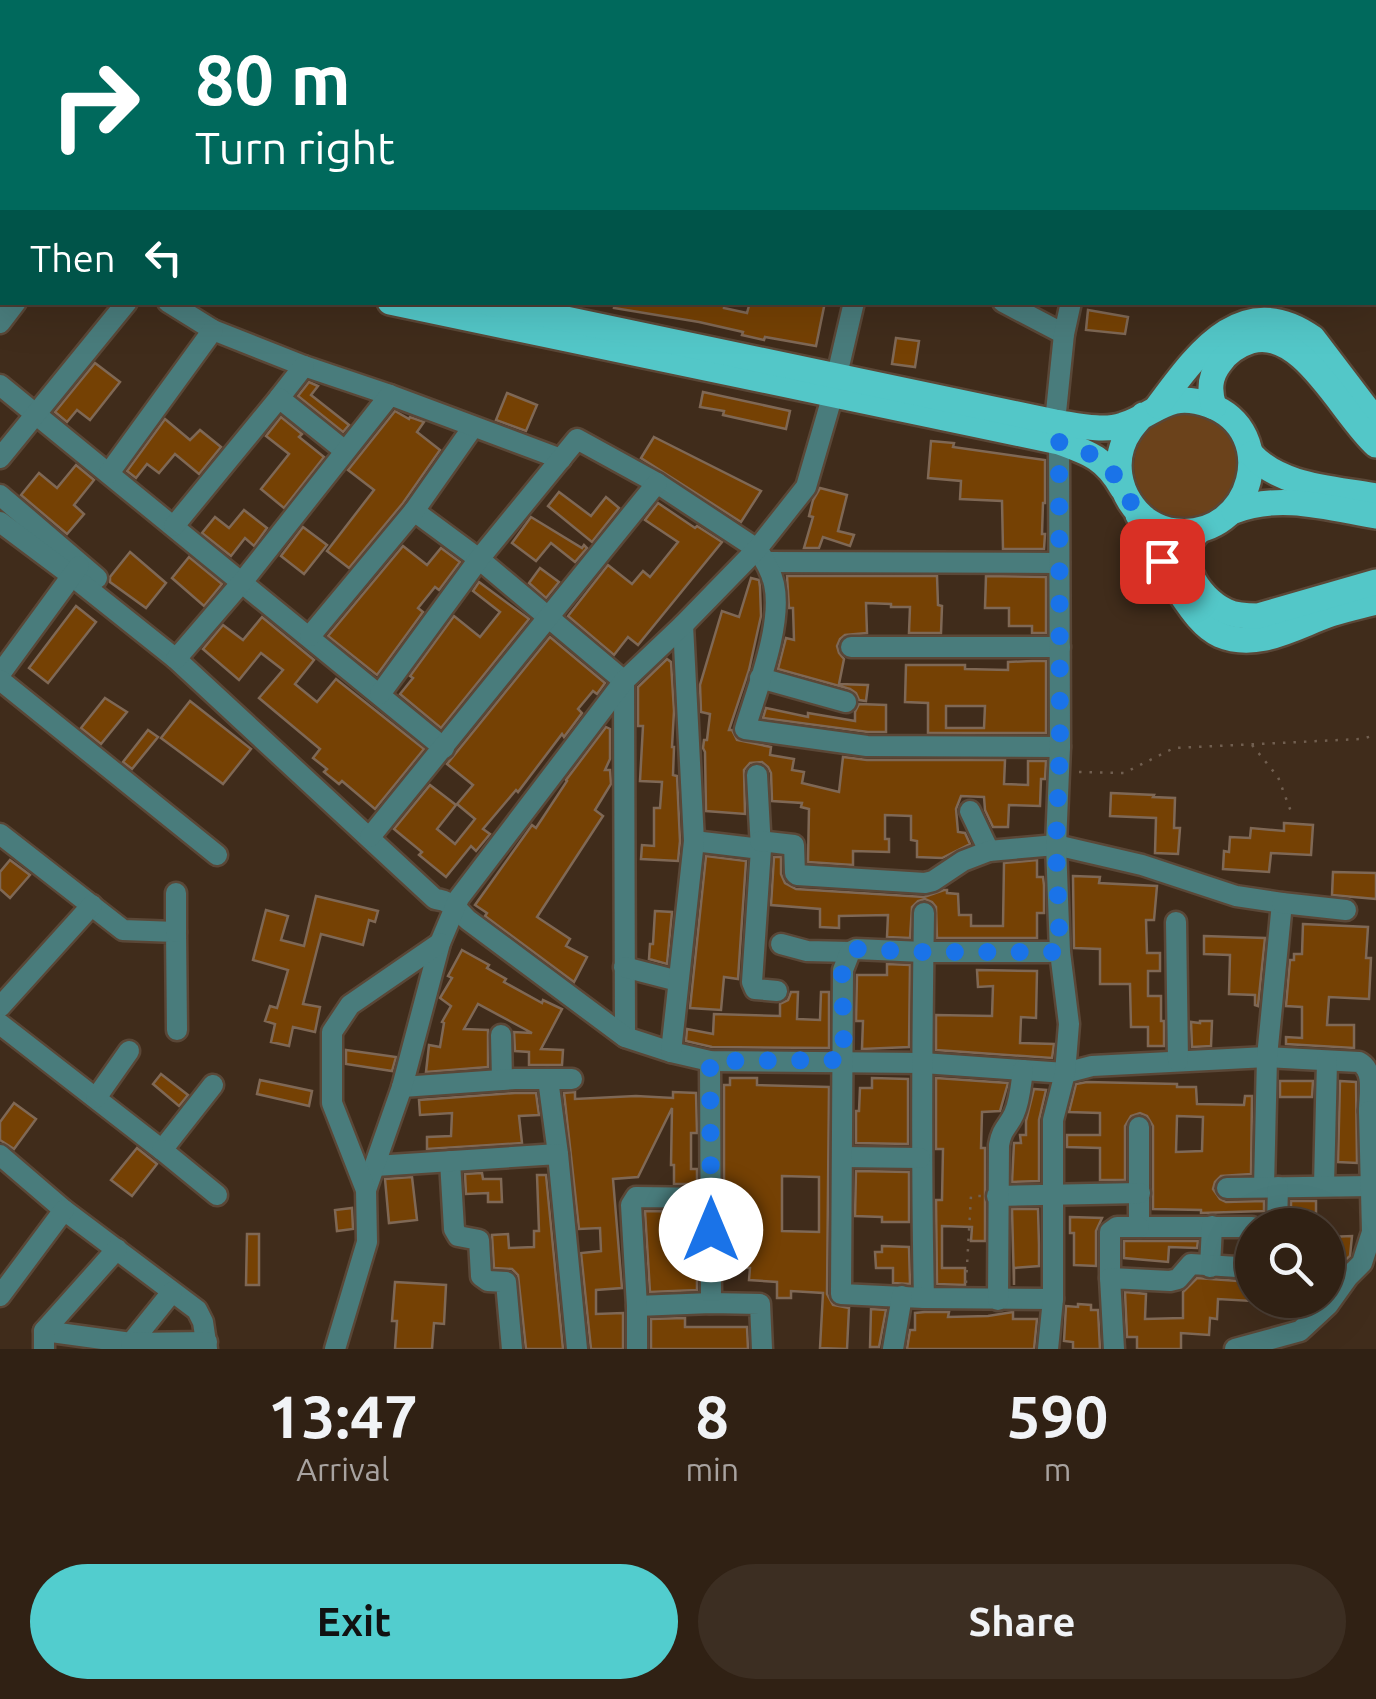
<!DOCTYPE html>
<style>
body{margin:0;font-family:Ubuntu,sans-serif;background:#3c2e22;color:#f1f3f6;height:100vh;display:flex;flex-direction:column;font-size:38px;white-space:nowrap}
*{box-sizing:border-box;margin:0}
p{font-size:32px;color:#a8a3a0}
.icon{flex:none;width:55px;height:55px;fill:none;stroke:currentColor;stroke-width:2;stroke-linecap:round;stroke-linejoin:round}
.map{position:relative;height:1349px;overflow:hidden}
.panel{display:flex;flex-direction:column;background:#302114;flex:1}
.panel>*{flex:none}
.top-card{position:absolute;left:0px;top:0px;width:1378px;height:305px;box-shadow:0 10px 40px #0002,0 0 0 2px #4b3e34;background:#00695c;color:#fff;overflow:hidden}
.fabs{position:absolute;left:1235px;top:1208px;display:grid;gap:20px}
.fabs a{display:grid;place-items:center;width:110px;height:110px;border-radius:50%;background:#302114;box-shadow:0 10px 40px #0002,0 0 0 2px #4b3e34;font-size:50px}
.pin{position:absolute;display:grid;place-items:center;width:85px;height:85px;color:#fff;margin:-42px;border-radius:20px;box-shadow:0 5px 15px #0006}
.me{position:absolute;width:110px;margin:-55px;rotate:0deg;stroke-linejoin:round;filter:drop-shadow(0 0 8px #0008)}
.turn{display:flex;align-items:center;gap:35px;height:210px;padding:0 30px;font-size:45px}
.turn .icon{width:130px;height:130px;stroke-width:2.5}
.turn b{display:block;font-size:70px;line-height:85px}
.then{display:flex;align-items:center;height:95px;padding:0 30px;background:#0003;gap:20px;font-size:38px}
.eta{display:flex;justify-content:space-evenly;align-items:center;height:170px;text-align:center}
.eta b{font-size:60px;font-weight:600;line-height:70px}
.button{display:flex;gap:20px;margin-top:auto;padding:20px 30px}
.button a{flex:1;height:115px;border-radius:60px;background:#52cdce;color:#111;font-size:40px;font-weight:600;line-height:115px;text-align:center}
.button a+a{background:#3c2e22;color:#f1f3f6}
.map>svg:first-child{display:block}
.green{fill:#6b421b}
.building{fill:#754104;stroke:#7f6855;stroke-width:2.5;fill-rule:evenodd}
.lines{fill:none;stroke-linecap:round;stroke-linejoin:round}
.minor-casing{stroke:#5a4737;stroke-width:25}
.major-casing{stroke:#5a4737;stroke-width:30}
.path{stroke:#715f50;stroke-width:2.5;stroke-dasharray:2.5 8;stroke-linecap:butt}
.minor{stroke:#497c7c;stroke-width:20}
.major{stroke:#53c7c8;stroke-width:25}
.route{stroke:#1a73e8;stroke-width:18;stroke-dasharray:0 32.4}
</style>
<div class="map">
<svg width="1376" height="1349" viewBox="0 0 1376 1349">
<rect width="100%" height="100%" fill="#402c1b"/>
<circle class="green" cx="1186" cy="466" r="52"/>
<g class="building">
<path d="M615 302H689L702 305 703 302H725L724 308 747 313 750 302H825L816 346 765 337 764 340 742 335 743 332 699 322 614 308Z"/>
<path d="M1088 310 1128 317 1125 334 1086 330Z"/>
<path d="M896 338 919 341 915 367 892 364Z"/>
<path d="M95 363 120 382 90 420 77 410 67 422 55 412Z"/>
<path d="M309 382 318 386 311 395 349 425 343 432 298 396Z"/>
<path d="M703 392 790 411 786 429 723 415 724 411 700 407Z"/>
<path d="M507 393 537 405 526 431 496 420Z"/>
<path d="M395 411 409 419 410 417 424 422 417 432 440 450 403 503 349 568 327 551 374 490 348 470Z"/>
<path d="M281 417 302 434 299 437 324 457 284 508 261 489 289 454 266 436Z"/>
<path d="M165 419 190 440 200 430 221 447 199 474 175 454 159 473 147 464 136 478 127 471Z"/>
<path d="M654 437 761 491 741 522 641 458Z"/>
<path d="M931 441 954 443 953 447 1045 460V503H1043L1042 534H1045L1044 549H1003L1002 501 960 499 961 481 928 478Z"/>
<path d="M76 465 94 480 74 505 84 514 67 534 21 495 39 473 57 488Z"/>
<path d="M820 488 847 495 838 531 854 535 850 546 823 537 819 548H804L813 517 809 516 813 500Z"/>
<path d="M559 492 591 516 606 497 619 508 592 542 548 506Z"/>
<path d="M658 503 695 528 697 526 722 542 638 645 628 637 614 655 568 616 608 565 632 584 643 571 650 577 678 542 645 520Z"/>
<path d="M244 510 267 528 254 546 245 538 231 556 202 533 215 517 229 528Z"/>
<path d="M531 517 582 548 584 545 587 548 575 562 551 543 536 561 512 543Z"/>
<path d="M303 527 327 545 304 574 281 556Z"/>
<path d="M403 546 427 565 441 548 460 562 439 590 435 587 418 608 423 612 377 675 328 636Z"/>
<path d="M130 552 166 583 146 608 110 582V577Z"/>
<path d="M189 557 222 584 204 606 172 578Z"/>
<path d="M540 568 559 582 546 598 529 583Z"/>
<path d="M787 576H937L938 605 942 606 941 633H909L910 607H891V604L866 603 867 633 845 635 840 639 837 646 839 653 844 659 839 684 868 685 866 701 859 700 856 693 850 689 778 669 786 638 794 640 793 608H789Z"/>
<path d="M986 576 1046 577V633H1032V626H1009V608H985Z"/>
<path d="M751 578 759 580 760 587 761 616 749 670 729 730H732L737 740 771 747 770 755 794 759 792 770 804 772 802 783 839 792 843 757 867 760H1005L1004 784 1028 785V761H1046L1045 779H1041L1040 806 1009 805 1008 827H993L985 810 984 797 961 796 956 809 958 832 965 833 970 844 942 858 917 857V841L911 840V816L885 815V839H889V852L853 851V865L808 862 809 809 801 807 802 803 772 801 771 773 768 767 762 762 750 763 744 770 745 814 706 811 705 752 703 748 704 740H707L710 714 701 712 700 685 722 611 739 617Z"/>
<path d="M479 582 529 619 441 728 400 694 413 678 410 676 454 616 480 637 500 612 473 591Z"/>
<path d="M76 606 96 622 48 683 29 668Z"/>
<path d="M262 617 314 660 295 684 317 702 336 679 424 749 375 809 342 781 339 784 324 772 327 769 313 758 320 749 259 698 283 670 261 653 239 680 203 649 223 625 243 640Z"/>
<path d="M550 637 605 683 597 694 593 691 578 709 582 713 564 737 562 734 518 792 516 790 483 829 490 834 476 851 471 846 446 877 419 855 422 852 394 829 430 785 456 805 437 829 455 844 475 819 457 804 473 785 447 764Z"/>
<path d="M667 659 671 662 674 711 672 747H674L673 775 677 776 680 841 678 861 641 859 642 845 654 846V808H660L662 782 640 781 643 726H638V687Z"/>
<path d="M1032 661H1046V733H928V703L905 702 906 665H965V669L1008 670V662ZM946 706H985L984 728H946Z"/>
<path d="M105 698 127 712 101 744 81 728Z"/>
<path d="M190 701 251 749 223 784 161 738Z"/>
<path d="M859 704 886 705V732H868L763 718 766 708 808 717V713L855 721V712Z"/>
<path d="M606 727 610 729V759L605 770H610L611 784 595 810 603 816 537 917 570 939 566 946 587 957 574 982 485 916 487 913 475 905 532 825 536 828 567 781 566 780Z"/>
<path d="M148 730 158 737 132 769 123 762Z"/>
<path d="M1111 793 1154 795 1153 797 1175 798 1174 828H1180L1178 854 1155 853 1156 818 1110 816Z"/>
<path d="M1284 823 1313 825 1311 855 1271 853 1269 872 1223 869 1224 851 1229 852 1230 837 1250 838 1251 828 1284 831Z"/>
<path d="M706 856 746 861 738 979 724 977 721 1010 690 1008Z"/>
<path d="M774 857H781V874L785 883 796 889 924 897 944 890H947V893L958 894 959 915H971V926H1003L1004 863 1037 860V877H1043L1044 885V913H1037V938H937L936 907 932 902 925 899 918 901 912 907 910 938 887 937 888 915 839 916V928L820 927V909L771 905Z"/>
<path d="M10 860 30 875 10 898 0 889V872Z"/>
<path d="M1333 872 1376 873V899L1332 895Z"/>
<path d="M1073 876 1100 877 1099 883 1157 886 1154 920H1146L1147 953H1160V971H1148V996H1161V1021H1164V1046H1148V1027H1131L1130 984H1100V949L1074 948Z"/>
<path d="M316 896 378 911 375 922 369 920 363 945 321 934 303 1004 320 1007 315 1032 293 1027 289 1046 271 1042 275 1024 265 1021 270 1006 277 1008 288 970 253 960 266 910 288 916 281 940 304 946Z"/>
<path d="M655 911 672 912 667 964 649 959 650 944H653Z"/>
<path d="M1303 924 1368 927 1366 958H1371L1369 999 1329 997 1327 1025H1354V1048L1286 1044V1037L1302 1038V1007L1286 1006 1290 960H1294V954H1302Z"/>
<path d="M1204 936 1265 938 1258 1006 1255 1005V995L1229 994 1230 955 1204 954Z"/>
<path d="M462 950 489 965 487 968 506 979 504 982 542 1003 543 1000 562 1009 541 1049 563 1050 562 1065H529V1052L515 1051 514 1032 532 1033 478 1004 464 1029 488 1030V1067L426 1072 429 1045 440 1047 444 1023 442 1022 451 1006 440 998 452 978 448 976Z"/>
<path d="M887 964 910 965 909 1047 862 1049 863 1021H856L857 975H887Z"/>
<path d="M977 970 1037 971 1036 1018 1021 1017 1020 1043 1054 1044 1052 1058 936 1050V1015L992 1016 993 986 978 987Z"/>
<path d="M791 992H798L797 1019 820 1020 821 992H829V1048L712 1047 686 1041 687 1029 713 1034 714 1014 780 1016V1004L788 1000Z"/>
<path d="M1200 1021H1212L1211 1046 1192 1047 1191 1022 1200 1023Z"/>
<path d="M346 1050 396 1057 392 1071 346 1064Z"/>
<path d="M161 1074 188 1095 179 1106 153 1084Z"/>
<path d="M730 1078H757V1085L829 1087 827 1294 833 1305 849 1308 847 1349 820 1348 823 1293 791 1291V1298H777V1282L749 1280 750 1268 725 1267 724 1225 728 1187 724 1186V1085H730ZM782 1176 819 1177V1232L782 1231Z"/>
<path d="M872 1078 908 1079V1144L856 1143V1111H859L860 1088H872Z"/>
<path d="M936 1078 1008 1083 1000 1111 982 1112 981 1148H985V1241H971L972 1227 942 1226V1268H965V1285L937 1284 936 1200H942L943 1149H936Z"/>
<path d="M260 1080 312 1091 309 1106 257 1094Z"/>
<path d="M1280 1081H1313L1312 1097H1280Z"/>
<path d="M1340 1081 1356 1082 1357 1163 1338 1162Z"/>
<path d="M1087 1082 1177 1084V1087H1196L1197 1104 1244 1105 1245 1096H1252L1251 1174 1221 1176 1215 1182 1213 1189 1220 1199 1226 1202 1264 1201V1211L1201 1213V1210L1153 1209V1126L1147 1116 1140 1113 1131 1116 1125 1126V1180H1100V1148L1067 1147V1135H1100V1113L1069 1112 1076 1084ZM1177 1116 1203 1117 1202 1151 1176 1152Z"/>
<path d="M1034 1089 1046 1090 1039 1120V1181L1012 1182 1014 1143H1021L1020 1135H1026V1121Z"/>
<path d="M575 1092V1099L636 1096 673 1098V1092L696 1093 697 1133H691V1169H697V1184H674V1165H671L672 1108 638 1177 613 1179 622 1288 596 1290V1314L623 1313V1349H591L581 1253 601 1251 600 1228 579 1229 564 1093Z"/>
<path d="M515 1093H536L539 1115 519 1116 522 1143 427 1149V1137L451 1136 452 1113 420 1115 419 1100Z"/>
<path d="M14 1103 36 1119 14 1149 0 1140V1122Z"/>
<path d="M137 1148 157 1164 132 1196 111 1180Z"/>
<path d="M856 1171 909 1172V1222H882V1217L855 1216Z"/>
<path d="M482 1173 483 1179H501L502 1202H488V1193L466 1194 465 1174Z"/>
<path d="M537 1175H546L563 1349H526L518 1275 512 1269 494 1268 492 1235 508 1234 509 1248 534 1247V1231H539Z"/>
<path d="M412 1177 417 1220 389 1223 385 1179Z"/>
<path d="M1291 1201H1316V1213H1304V1225H1291Z"/>
<path d="M352 1208 353 1229 337 1231 335 1210Z"/>
<path d="M1012 1209H1038L1039 1245V1266L1014 1268V1285Z"/>
<path d="M645 1211 697 1212V1290L650 1292Z"/>
<path d="M1070 1217 1102 1218 1096 1231V1266L1074 1265V1233H1070Z"/>
<path d="M247 1234H259V1285H246Z"/>
<path d="M1352 1236 1350 1256 1340 1265 1328 1266V1237Z"/>
<path d="M1124 1241H1198L1197 1248 1169 1247 1168 1262 1124 1258Z"/>
<path d="M882 1246 909 1247 910 1284 893 1283V1268H876L875 1252H882Z"/>
<path d="M1197 1278 1252 1282V1301L1218 1299 1217 1319 1210 1318 1209 1335 1181 1333V1349H1137V1337H1127L1125 1292 1146 1294 1145 1319 1183 1318V1292Z"/>
<path d="M395 1282 446 1285 444 1324 434 1323 432 1349H395L397 1321H392Z"/>
<path d="M1078 1304 1091 1305V1310H1098L1100 1349H1073V1342L1064 1341 1066 1306 1078 1307Z"/>
<path d="M871 1309 886 1310 879 1347H870Z"/>
<path d="M925 1312H949L948 1317 988 1316 1013 1312V1319H1037L1034 1349H907L910 1330H915V1313Z"/>
<path d="M685 1318V1327H747L748 1349H651V1319Z"/>
</g>
<g class="lines">
<g class="minor-casing">
<g id="minor">
<path d="M344 0 354 2"/>
<path d="M14 2 18 0"/>
<path d="M118 2V0"/>
<path d="M923 2V0"/>
<path d="M1192 2V0"/>
<path d="M1232 2V0"/>
<path d="M0 16 2 13"/>
<path d="M0 71 2 72"/>
<path d="M1375 185H1376"/>
<path d="M168 302 213 330 304 366 390 395"/>
<path d="M1003 302 1064 334"/>
<path d="M0 323 16 302"/>
<path d="M837 375 854 302"/>
<path d="M0 385 444 748"/>
<path d="M279 398 304 366"/>
<path d="M1055 422 1064 334 1071 302"/>
<path d="M0 458 127 302"/>
<path d="M109 473 213 330"/>
<path d="M0 495 97 578"/>
<path d="M414 511 479 559 624 681 625 1037"/>
<path d="M0 522 72 576 176 659 435 899C450 900 458 910 468 920L625 1037 671 1052 710 1061 923 1063 1065 1073 1092 1066 1267 1057 1359 1062C1375 1070 1369 1095 1369 1111H1376"/>
<path d="M174 526 279 398 345 451"/>
<path d="M766 562 1059 563"/>
<path d="M310 636 414 511 473 427"/>
<path d="M851 647H1060"/>
<path d="M176 659 243 581 390 395 561 459"/>
<path d="M0 674 79 566"/>
<path d="M760 678 846 702"/>
<path d="M0 680 217 855"/>
<path d="M380 694 479 559 577 439 657 483 757 549C764 559 771 571 774 584 783 624 757 689 745 729L867 746 1060 747"/>
<path d="M757 775 761 849"/>
<path d="M970 811 989 851"/>
<path d="M0 834 123 930 176 932 177 1030"/>
<path d="M370 837 657 483"/>
<path d="M694 841 761 849 752 982 755 989 777 991"/>
<path d="M760 841 794 845 795 873 797 875 925 883 933 881 963 861 989 851 1056 845 1142 865 1236 896 1282 903 1267 1057 1264 1187"/>
<path d="M1282 903 1346 910"/>
<path d="M924 913C922 1041 921 1170 924 1298"/>
<path d="M1176 922 1178 1061"/>
<path d="M176 932V893"/>
<path d="M781 944 807 951 850 952"/>
<path d="M624 967 678 981"/>
<path d="M0 1007 92 905"/>
<path d="M0 1024 162 1150 213 1085"/>
<path d="M501 1035 502 1080"/>
<path d="M671 1052 694 841 683 625"/>
<path d="M710 1061 711 1303"/>
<path d="M548 1079 558 1154"/>
<path d="M402 1087 515 1079H572"/>
<path d="M96 1098 129 1051"/>
<path d="M1139 1127V1227H1252"/>
<path d="M162 1150 217 1195"/>
<path d="M0 1155 64 1210 197 1310 203 1322 207 1349"/>
<path d="M843 1157 920 1158"/>
<path d="M450 1161 454 1229 458 1236 479 1240 481 1276 488 1281 506 1282 512 1349"/>
<path d="M375 1166 558 1154 577 1349"/>
<path d="M1324 1185 1327 1061"/>
<path d="M1227 1188 1372 1186"/>
<path d="M366 1190 402 1087 440 943 459 898 624 681 683 625 757 549 806 487 833 394"/>
<path d="M997 1196 1140 1193"/>
<path d="M1277 1225 1278 1187"/>
<path d="M1210 1267 1212 1226"/>
<path d="M1110 1278V1232L1117 1227H1139"/>
<path d="M0 1296 64 1210"/>
<path d="M1053 1299 924 1298 841 1294 843 970 850 952 856 949 923 952H1060"/>
<path d="M998 1300 999 1145C1002 1128 1008 1127 1014 1114 1020 1101 1021 1084 1023 1070"/>
<path d="M637 1306 711 1303 760 1304 762 1349"/>
<path d="M44 1331 131 1343 172 1292"/>
<path d="M131 1343 207 1342"/>
<path d="M44 1349V1331L117 1249"/>
<path d="M335 1349 367 1242 366 1190 332 1103V1032L350 1005 440 943"/>
<path d="M637 1349V1306L631 1205 636 1197 711 1198"/>
<path d="M893 1349 902 1296"/>
<path d="M1048 1349 1053 1299V1120L1065 1073 1069 1024 1060 952 1056 845 1060 747 1059 442"/>
<path d="M1114 1349 1110 1278 1170 1281 1178 1279 1191 1264 1252 1268"/>
<path d="M1235 1349 1300 1331 1328 1305 1348 1277 1362 1263 1372 1232 1369 1111"/>
</g>
</g>
<g class="major-casing">
<g id="major">
<path d="M0 201 2 202"/>
<path d="M0 224 2 225"/>
<path d="M390 302 1059 442C1090 453 1106 459 1122 488"/>
<path d="M485 302 1055 422C1076 425 1103 432 1123 425 1157 414 1167 390 1209 405 1281 431 1253 539 1176 531 1137 528 1110 484 1122 447 1126 434 1134 425 1143 415"/>
<path d="M1158 406C1197 354 1242 288 1313 338L1376 421"/>
<path d="M1214 407C1209 391 1209 377 1220 363 1227 353 1239 345 1251 341 1302 326 1343 416 1376 445"/>
<path d="M1251 454C1281 487 1334 488 1376 496"/>
<path d="M1234 511C1280 493 1329 508 1376 516"/>
<path d="M1138 515C1154 539 1163 566 1178 590 1189 606 1202 627 1220 635 1258 651 1296 626 1331 614 1346 609 1361 606 1376 602"/>
<path d="M1199 531C1172 556 1197 597 1226 611 1236 616 1247 616 1258 616L1376 582"/>
</g>
</g>
<g class="path">
<path d="M1252 745 1278 777 1293 817"/>
<path d="M1079 772 1124 773 1174 748 1361 739 1376 735"/>
<path d="M966 1283 971 1196H981"/>
</g>
<use href="#minor" class="minor"/>
<use href="#major" class="major"/>
</g>
<g class="lines">
<path class="route" d="M711 1230 710 1061 844 1060 842 970 850 952 856 949 923 952H1060L1056 845 1060 747 1059 442 1087 452 1110 468 1149 532 1162 561"/>
</g>
</svg>
<div class="fabs">
<a><svg class="icon" aria-label="search" viewBox="0 0 24 24"><circle cx="10" cy="10" r="6"/><path d="M15 15l6 6"/></svg></a>
</div>
<div class="pin" style="left:1162px;top:561px;background:#d93025"><svg class="icon" aria-label="arrive" viewBox="0 0 24 24"><path d="M6 21V4h12l-3 4 3 4H6"/></svg></div>
<svg class="me" style="left:711px;top:1230px" viewBox="-20 -20 40 40"><circle r="19" fill="#fff"/><path d="M0-13L10 11 0 6-10 11z" fill="#1a73e8"/></svg>
<div class="top-card">
<div class="turn"><svg class="icon" aria-label="right" viewBox="0 0 24 24"><path d="M7 20v-9h11M14 6l5 5-5 5"/></svg><div><b>80 m</b>Turn right</div></div>
<div class="then">Then<svg class="icon" aria-label="left" viewBox="0 0 24 24"><path d="M17 20v-9H6M10 6l-5 5 5 5"/></svg></div>
</div>
</div>
<section class="panel">
<div class="eta">
<div><b>13:47</b><p>Arrival</p></div>
<div><b>8</b><p>min</p></div>
<div><b>590</b><p>m</p></div>
</div>
<div class="button"><a>Exit</a><a>Share</a></div>
</section>
